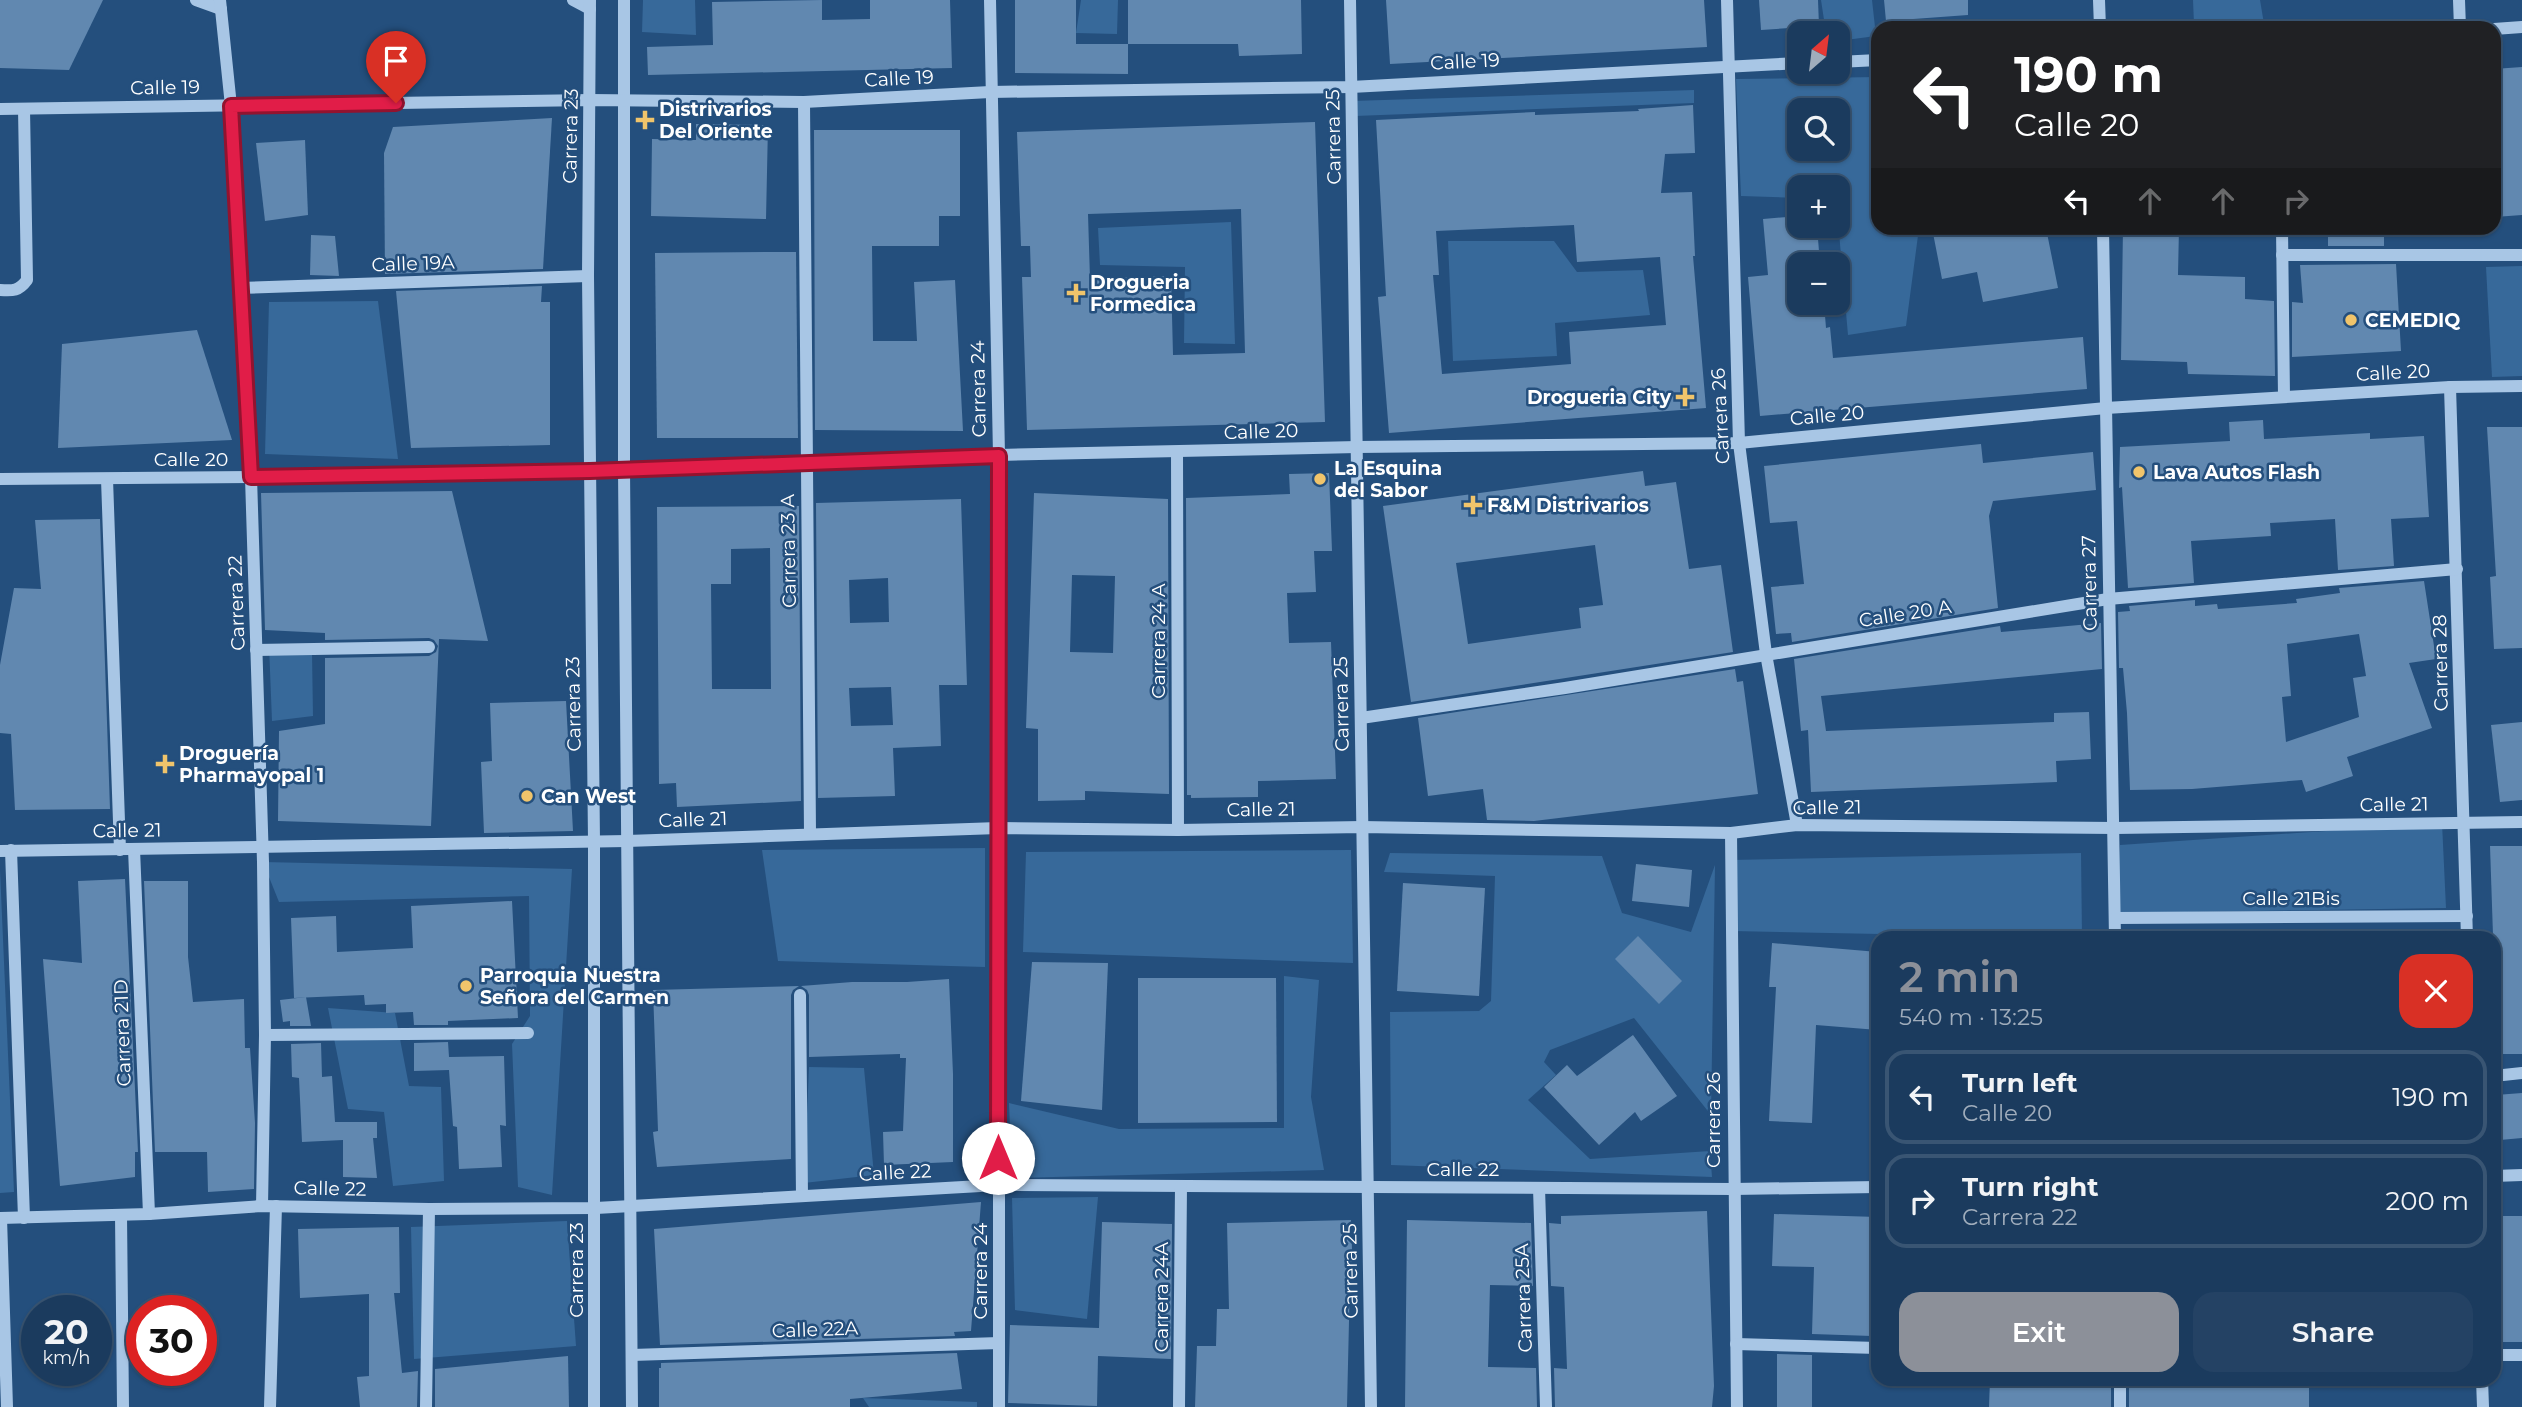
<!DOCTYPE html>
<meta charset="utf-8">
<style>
body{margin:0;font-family:Montserrat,sans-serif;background:#244264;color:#f1f3f6;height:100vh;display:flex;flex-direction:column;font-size:26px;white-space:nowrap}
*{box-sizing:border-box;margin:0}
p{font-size:23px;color:#a0adbc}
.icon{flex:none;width:38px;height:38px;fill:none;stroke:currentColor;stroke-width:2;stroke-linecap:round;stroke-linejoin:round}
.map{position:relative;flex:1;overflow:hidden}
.side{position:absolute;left:1871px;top:931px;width:630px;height:455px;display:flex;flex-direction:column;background:#1b3b5e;border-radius:21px;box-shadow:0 2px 5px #0004,0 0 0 2px #395573}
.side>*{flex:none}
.banner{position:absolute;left:1871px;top:21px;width:630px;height:214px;border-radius:21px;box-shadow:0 2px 5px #0004,0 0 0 2px #395573;background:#202124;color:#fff;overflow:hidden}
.needle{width:46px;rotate:28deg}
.fabs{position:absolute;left:1787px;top:21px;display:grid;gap:14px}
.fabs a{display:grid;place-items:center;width:63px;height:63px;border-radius:14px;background:#1b3b5e;box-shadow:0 2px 5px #0004,0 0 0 2px #395573;font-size:35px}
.speed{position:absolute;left:21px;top:1295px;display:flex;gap:14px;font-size:35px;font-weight:700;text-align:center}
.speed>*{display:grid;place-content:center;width:91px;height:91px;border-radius:50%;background:#1b3b5e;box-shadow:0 2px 5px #0004,0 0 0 2px #395573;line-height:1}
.speed small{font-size:18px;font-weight:400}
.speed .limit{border:10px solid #d22;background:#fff;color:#111}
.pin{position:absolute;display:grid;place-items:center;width:60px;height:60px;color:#fff;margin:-72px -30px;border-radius:50% 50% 50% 0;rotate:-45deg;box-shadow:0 0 7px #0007}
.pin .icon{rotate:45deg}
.me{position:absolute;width:77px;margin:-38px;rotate:0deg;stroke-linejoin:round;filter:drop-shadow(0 0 5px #0008)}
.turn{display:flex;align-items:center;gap:24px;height:147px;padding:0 28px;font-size:32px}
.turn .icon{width:91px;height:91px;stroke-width:2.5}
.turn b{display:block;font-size:49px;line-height:60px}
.lanes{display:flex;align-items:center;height:66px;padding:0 28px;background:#0003;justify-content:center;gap:35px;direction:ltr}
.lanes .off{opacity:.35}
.round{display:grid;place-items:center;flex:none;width:74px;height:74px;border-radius:21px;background:#244264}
.head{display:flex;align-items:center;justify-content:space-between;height:119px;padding:0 28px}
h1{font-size:42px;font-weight:600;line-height:52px;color:#8c9099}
.primary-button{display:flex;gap:14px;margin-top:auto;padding:14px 28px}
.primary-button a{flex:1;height:80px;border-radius:21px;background:#8c9099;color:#fff;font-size:28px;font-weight:600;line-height:80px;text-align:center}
.primary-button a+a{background:#244264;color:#f1f3f6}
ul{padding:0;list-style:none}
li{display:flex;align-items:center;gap:21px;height:94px;margin:0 14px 10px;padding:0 14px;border:4px solid #395573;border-radius:21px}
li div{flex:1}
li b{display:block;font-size:26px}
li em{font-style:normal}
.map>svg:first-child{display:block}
.green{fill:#37699a;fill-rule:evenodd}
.building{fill:#6188b0;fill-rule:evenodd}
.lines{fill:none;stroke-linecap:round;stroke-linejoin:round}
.minor{stroke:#a8c6e5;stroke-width:12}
.route-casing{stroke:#92132f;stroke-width:18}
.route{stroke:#e11d48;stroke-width:12}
.poi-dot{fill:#f0c46b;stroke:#244f7d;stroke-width:2.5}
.labels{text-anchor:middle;stroke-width:5;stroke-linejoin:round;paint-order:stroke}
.street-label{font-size:19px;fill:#fff;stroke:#244f7d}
.poi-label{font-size:19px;font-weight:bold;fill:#fff;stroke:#244f7d;text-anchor:start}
</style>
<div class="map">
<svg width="2522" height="1407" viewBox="0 0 2522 1407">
<rect width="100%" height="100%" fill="#244f7d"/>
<g class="green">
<path d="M643 0H695L696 35 642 32Z"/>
<path d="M1081 0H1118L1117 34 1076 33Z"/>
<path d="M1821 0H1872L1876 36 1838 41V33H1826Z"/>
<path d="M2193 0H2260L2264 24H2194Z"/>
<path d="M1878 77V228H1919L1906 326 1848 335 1838 221V187H1799V198L1741 196 1736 79ZM1799 110H1838V149H1799Z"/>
<path d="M1694 90V103L1355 116 1352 101Z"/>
<path d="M1231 222 1235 344 1184 343 1185 267 1100 265 1098 228Z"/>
<path d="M1448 241H1554L1577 272 1643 270 1650 315 1555 323 1557 356 1453 361Z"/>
<path d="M2522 266V376L2492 377 2486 267Z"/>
<path d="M378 301 398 459 265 454 269 302Z"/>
<path d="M269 645 312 653 313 716 272 721Z"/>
<path d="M2442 823 2446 908 2118 913 2120 845Z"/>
<path d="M985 848V967L778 961 762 850Z"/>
<path d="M1351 850 1353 963 1023 952 1026 852Z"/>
<path d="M1390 853 1602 856 1622 913 1691 932 1715 865 1711 1115 1634 1018 1550 1050 1544 1062 1556 1075 1528 1100 1590 1159 1710 1151 1712 1177 1391 1165 1390 1012 1479 1011 1491 1001 1495 876 1384 872Z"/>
<path d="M2081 853 2082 938 1732 931 1731 860Z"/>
<path d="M263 862 572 869 552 1195 518 1187 512 1044 530 1016 529 896 279 902Z"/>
<path d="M0 870 14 1192 0 1193Z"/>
<path d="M1284 976 1319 980 1311 1097 1324 1170 1012 1178 1009 1103 1119 1129 1284 1128Z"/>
<path d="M328 1008 395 1013 409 1086 441 1087 444 1181 393 1186 384 1112 348 1109Z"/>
<path d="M809 1067 864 1068 874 1175 804 1183Z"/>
<path d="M1098 1197 1087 1319 1015 1310 1012 1198Z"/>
<path d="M567 1221 576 1346 414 1359 411 1227Z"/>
<path d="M863 1398 977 1402V1407H869Z"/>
</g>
<g class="building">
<path d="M0 0H103L69 70 0 68Z"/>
<path d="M822 0V20L870 19V0H950L952 68 648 75 647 47 713 45 712 2Z"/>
<path d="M1015 0H1076V44H1128V74L1015 73Z"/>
<path d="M1128 0H1301L1302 54 1239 56 1238 44H1128Z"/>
<path d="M1386 0H1704L1707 47 1390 64Z"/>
<path d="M1759 0H1818L1819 26 1761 30Z"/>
<path d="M1884 0H1968V15L1886 21Z"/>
<path d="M2522 67V215L2495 217 2494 69Z"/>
<path d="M1693 105 1695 153 1665 154 1661 193 1692 192 1695 256H1693L1706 408 1389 433 1378 297 1386 296 1376 120 1535 112V115L1639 111 1638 109ZM1574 225 1577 262 1660 257 1666 325 1569 332 1571 364 1442 374 1433 275H1439L1436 231Z"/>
<path d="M552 118 543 269 385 274 384 153 393 127Z"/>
<path d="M1315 122 1325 422 1027 430 1022 277H1031L1030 246H1021L1017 132ZM1241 209 1245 353 1173 355 1171 276 1090 279 1088 214Z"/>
<path d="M696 124 768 125 766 219 651 216 652 139 696 140Z"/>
<path d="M814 130H960V216H939V246H872L873 341H917L914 282 955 280 963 431 815 430Z"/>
<path d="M305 140 308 215 265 221 256 143Z"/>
<path d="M1799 216V226H1817L1820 264H1799V303H1824L1826 328 1830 327 1833 358 2083 337 2087 389 1760 416 1748 277 1768 275 1763 219Z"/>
<path d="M1932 228H2046L2058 288 1983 302 1977 272 1942 279Z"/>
<path d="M2123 228H2179L2178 275 2245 277V299L2274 301 2275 376 2188 374 2187 362 2121 360Z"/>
<rect x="2328" y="228" width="56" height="18"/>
<path d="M311 235 335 236 339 276 310 275Z"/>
<path d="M765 252H796L798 438H657L655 253Z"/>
<path d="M2396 264 2401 351 2292 357V302L2303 303 2300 265Z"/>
<path d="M542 286 541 302H550V445L411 448 396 291Z"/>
<path d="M197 330 232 440 58 448 62 344Z"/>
<path d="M2263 420 2264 439 2370 433V439L2424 436 2429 517 2391 519 2394 566 2338 570 2335 519 2270 523 2271 536 2191 541 2194 583 2128 588 2122 487 2119 488 2120 447 2230 441 2229 422Z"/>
<path d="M2487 427H2522V648L2494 649 2490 577 2496 576Z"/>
<path d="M1981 444 1983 463 2093 452 2096 490 1993 501 1989 516 1998 608 1792 642 1791 633 1776 634 1771 587 1804 584 1797 521 1770 523 1764 466Z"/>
<path d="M1643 471 1645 486 1676 482 1689 569 1721 565 1733 652 1411 702 1383 506ZM1595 545 1603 605 1579 608 1581 628 1468 644 1456 563Z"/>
<path d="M1329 473 1332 551H1314L1316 592 1287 593 1289 643 1331 642 1336 779 1258 781V797L1191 798V795H1187L1186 498 1290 494 1289 474Z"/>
<path d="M452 491 488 641 439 639 431 826 278 821 279 731 325 724V658L429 656 436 652 438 646 434 640 429 638 325 640V633L265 630 261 493Z"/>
<path d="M1034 493 1168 499 1169 794 1085 791V800L1038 801V729L1026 728ZM1072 575 1115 576 1113 653 1070 652Z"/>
<path d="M961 499 967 685H939L941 746 893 748 895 796 818 798 816 503ZM888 578 889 622 850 623 849 580ZM891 687 893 725 851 726 849 688Z"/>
<path d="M799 506 801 801 677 807 676 783 659 784 657 507ZM770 548 771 689H712L711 584H731V549Z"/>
<path d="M100 519 110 809 15 810 11 734 0 733V665L14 588 41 589 35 520Z"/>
<path d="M2424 581 2436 659 2409 663 2432 728 2347 757 2353 776 2306 792 2302 780 2192 789 2130 790 2127 713 2123 668H2119L2118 612 2130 611 2129 606 2195 600V606L2217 604 2218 609 2297 603 2296 599 2340 593 2339 588ZM2359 634 2366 676 2353 678 2359 717 2286 742 2282 697 2291 696 2287 644Z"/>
<path d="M2101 623 2102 669 1821 696 1826 731 2054 722V713L2089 712 2091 759 2056 761 2057 782 1811 792 1808 730 1801 731 1794 659 2000 626 2001 632Z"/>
<path d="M1735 669 1737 682 1743 681 1758 794 1534 821 1487 820 1483 789 1428 796 1418 718Z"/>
<path d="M566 701 573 831 484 833 481 762 492 761 490 703Z"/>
<path d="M2522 722V800L2500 802 2491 725Z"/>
<path d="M2490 846H2522V1054H2497Z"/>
<path d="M1636 864 1692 870 1689 907 1632 901Z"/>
<path d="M125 879 138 1152H135V1177L60 1186 43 959 82 963 78 881Z"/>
<path d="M144 881H188V957L193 1002 244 999 245 1048H250L255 1123 254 1189 208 1192 207 1152H155Z"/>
<path d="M1403 883 1485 888 1479 996 1397 991Z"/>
<path d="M512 901 518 1018 448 1021V1025H414L413 1012 386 1013V1004L365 1005 364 995 294 998 291 918 336 916 337 952 413 948 411 906Z"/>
<path d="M1638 936 1682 981 1659 1004 1615 959Z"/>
<path d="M1772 943 1878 952V1030L1816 1025 1812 1123 1769 1121 1776 987H1769Z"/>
<path d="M1032 962 1108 963 1102 1110 1021 1101Z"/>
<path d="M1138 978H1276L1277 1122 1138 1123Z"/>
<path d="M949 979 953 1074V1162L884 1165 883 1132 903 1131 906 1058H900V1054L809 1057V995L807 990 801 986 852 982H907Z"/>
<path d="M799 986 793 990 791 995V1159L657 1167 653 1132 658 1131 653 990Z"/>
<path d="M306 997 311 1026H290V1021L283 1022 280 1000Z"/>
<path d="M1633 1035 1677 1096 1641 1121 1635 1112 1599 1145 1544 1087 1567 1065 1577 1076Z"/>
<path d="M448 1042 449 1057 504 1056 506 1126 500 1125 502 1167 459 1169 457 1127 453 1126 449 1070 414 1071V1043Z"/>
<path d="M321 1043 322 1077 332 1076 335 1122H377V1138H373L377 1178 343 1177V1140L302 1142 299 1078 292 1077 291 1044Z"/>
<path d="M2522 1093V1138L2500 1140 2496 1095Z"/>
<path d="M981 1202 971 1331 954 1332 955 1336 660 1345 654 1229Z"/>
<path d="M1707 1211 1714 1386 1712 1407H1555L1554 1368 1567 1369 1564 1287 1551 1286 1549 1223 1561 1224V1216Z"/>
<path d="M1774 1214 1878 1217V1309H1873L1872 1336 1812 1334 1814 1267 1772 1266Z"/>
<path d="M2498 1216H2522V1342H2497Z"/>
<path d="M1351 1220 1353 1278H1350L1347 1407H1195L1197 1346H1216L1217 1309H1229L1227 1223Z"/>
<path d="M1407 1220 1531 1223 1533 1286 1490 1285 1488 1367 1536 1368 1537 1407H1405Z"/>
<path d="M1102 1222 1172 1224 1171 1359 1098 1356 1097 1406 1008 1403 1010 1325 1099 1328Z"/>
<path d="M399 1227 400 1293H394L402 1373 418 1371 417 1407H360L357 1377 369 1376V1294L300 1298 298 1229Z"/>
<path d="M957 1353 962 1389 850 1399V1407H659V1368H661V1363Z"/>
<path d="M1777 1354 1812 1355V1407H1777Z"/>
<path d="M568 1356 569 1407H435V1369Z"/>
<path d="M1990 1379H2111V1407H1989Z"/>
<path d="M2129 1379 2309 1383V1407H2129Z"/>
</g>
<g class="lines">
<g class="minor">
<path d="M196 0 221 9"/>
<path d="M220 0 231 106 251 477 263 862 265 1035 262 1206"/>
<path d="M573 0 590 9"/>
<path d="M590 0 588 276 594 841V1407"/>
<path d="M624 0V469L632 1407"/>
<path d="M990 0 999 455V1407"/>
<path d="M1350 0 1371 1407"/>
<path d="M1727 0 1739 443 1766 654 1797 825"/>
<path d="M2099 0 2100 28"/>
<path d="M2459 0 2460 28"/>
<path d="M2494 29 2522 27"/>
<path d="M1838 62 1878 60"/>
<path d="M804 102 810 833"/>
<path d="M0 109 590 100 804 102 990 92 1351 87 1799 63"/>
<path d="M2103 228 2115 938"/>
<path d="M2282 228 2284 397"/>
<path d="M2282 255H2522"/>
<path d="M239 288 588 276"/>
<path d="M0 290C13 291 19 291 27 280L24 109"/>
<path d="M2450 387 2467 938"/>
<path d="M1177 452 1178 830"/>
<path d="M0 479 251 477 590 471 999 455 1357 447 1739 443 2106 408 2450 387 2522 386"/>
<path d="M107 479 120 850"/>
<path d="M256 650 429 647"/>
<path d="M1361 718 1565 688 2108 599 2457 569"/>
<path d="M1731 833 1737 1407"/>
<path d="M134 849 149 1214"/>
<path d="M11 850 24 1218"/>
<path d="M0 851 627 841 998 828 1178 830 1362 827 1731 833 1797 825 2115 828 2522 822"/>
<path d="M2115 918 2467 916"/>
<path d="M800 995 802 1196"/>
<path d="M265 1035 528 1033"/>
<path d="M2494 1076 2522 1073"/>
<path d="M2494 1176 2522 1175"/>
<path d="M1539 1188 1546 1407"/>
<path d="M121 1215 123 1407"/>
<path d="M0 1218 149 1214 262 1206 429 1209 596 1208 998 1185 1733 1189 1878 1187"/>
<path d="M1 1218 7 1407"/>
<path d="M1736 1344 1878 1348"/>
<path d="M632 1355 999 1343"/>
<path d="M2494 1355H2522"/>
<path d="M2482 1379 2483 1407"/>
<path d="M270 1407 276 1206"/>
<path d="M426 1407 429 1209"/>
<path d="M1179 1407 1181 1186"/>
<path d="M2120 1407V1379"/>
</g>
</g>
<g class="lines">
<g class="route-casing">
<path id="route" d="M396 103 231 106 251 477 590 471 999 456 998 1158"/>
</g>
<use href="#route" class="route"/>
</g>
<g class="poi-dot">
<path d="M641.5 109.5h7v7h7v7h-7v7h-7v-7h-7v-7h7z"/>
<path d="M1072.5 282.5h7v7h7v7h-7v7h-7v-7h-7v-7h7z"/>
<circle cx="2351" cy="320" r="7"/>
<path d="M1681.5 386.5h7v7h7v7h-7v7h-7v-7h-7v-7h7z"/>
<circle cx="2139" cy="472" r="7"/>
<circle cx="1320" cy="479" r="7"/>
<path d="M1469.5 494.5h7v7h7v7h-7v7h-7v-7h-7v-7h7z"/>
<path d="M161.5 753.5h7v7h7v7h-7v7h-7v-7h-7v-7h7z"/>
<circle cx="527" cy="796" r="7"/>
<circle cx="466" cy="986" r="7"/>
</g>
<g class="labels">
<g class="street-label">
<text transform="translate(1465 61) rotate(-3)" y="7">Calle 19</text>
<text transform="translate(899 78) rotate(-3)" y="7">Calle 19</text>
<text transform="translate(165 87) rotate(-1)" y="7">Calle 19</text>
<text transform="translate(570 136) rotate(-89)" y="7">Carrera 23</text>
<text transform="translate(1333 137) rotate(-91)" y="7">Carrera 25</text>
<text transform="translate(413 263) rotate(-2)" y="7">Calle 19A</text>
<text transform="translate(2393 372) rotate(-3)" y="7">Calle 20</text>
<text transform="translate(978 389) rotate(-91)" y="7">Carrera 24</text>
<text transform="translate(1827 415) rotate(-5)" y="7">Calle 20</text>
<text transform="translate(1720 416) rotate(-93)" y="7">Carrera 26</text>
<text transform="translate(1261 431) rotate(-2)" y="7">Calle 20</text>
<text x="191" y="466">Calle 20</text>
<text transform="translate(788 551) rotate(-91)" y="7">Carrera 23 A</text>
<text transform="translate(2089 583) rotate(-91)" y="7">Carrera 27</text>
<text transform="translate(236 603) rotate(-92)" y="7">Carrera 22</text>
<text transform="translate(1905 613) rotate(-9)" y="7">Calle 20 A</text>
<text transform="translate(1158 641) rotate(-90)" y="7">Carrera 24 A</text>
<text transform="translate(2440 663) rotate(-91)" y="7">Carrera 28</text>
<text transform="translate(573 704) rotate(-91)" y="7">Carrera 23</text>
<text transform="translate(1341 704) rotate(-91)" y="7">Carrera 25</text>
<text transform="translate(2394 804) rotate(-1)" y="7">Calle 21</text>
<text transform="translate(1827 807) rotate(-1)" y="7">Calle 21</text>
<text transform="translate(1261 809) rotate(-1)" y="7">Calle 21</text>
<text transform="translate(693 819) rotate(-2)" y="7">Calle 21</text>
<text transform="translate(127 830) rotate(-1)" y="7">Calle 21</text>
<text x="2291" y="905">Calle 21Bis</text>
<text transform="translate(122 1033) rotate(-92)" y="7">Carrera 21D</text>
<text transform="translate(1713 1120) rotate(-90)" y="7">Carrera 26</text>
<text x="1463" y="1176">Calle 22</text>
<text transform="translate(895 1172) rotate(-3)" y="7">Calle 22</text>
<text transform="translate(330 1188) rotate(1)" y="7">Calle 22</text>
<text transform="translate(576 1270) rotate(-90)" y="7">Carrera 23</text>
<text transform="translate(980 1271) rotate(-90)" y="7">Carrera 24</text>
<text transform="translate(1350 1271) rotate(-91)" y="7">Carrera 25</text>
<text transform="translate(1161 1297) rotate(-90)" y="7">Carrera 24A</text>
<text transform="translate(1523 1298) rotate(-92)" y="7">Carrera 25A</text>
<text transform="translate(815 1329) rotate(-2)" y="7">Calle 22A</text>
</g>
<g class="poi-label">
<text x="659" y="116">Distrivarios<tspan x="659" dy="22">Del Oriente</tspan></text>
<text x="1090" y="289">Drogueria<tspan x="1090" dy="22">Formedica</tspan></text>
<text x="2365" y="327">CEMEDIQ</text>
<text x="1671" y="404" text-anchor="end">Drogueria City</text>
<text x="1334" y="475">La Esquina<tspan x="1334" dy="22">del Sabor</tspan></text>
<text x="2153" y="479">Lava Autos Flash</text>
<text x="1487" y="512">F&amp;M Distrivarios</text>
<text x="179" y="760">Droguería<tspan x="179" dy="22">Pharmayopal 1</tspan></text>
<text x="541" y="803">Can West</text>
<text x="480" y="982">Parroquia Nuestra<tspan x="480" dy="22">Señora del Carmen</tspan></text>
</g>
</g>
</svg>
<div class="fabs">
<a><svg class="needle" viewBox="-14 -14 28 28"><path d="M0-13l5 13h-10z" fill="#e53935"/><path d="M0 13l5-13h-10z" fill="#a0adbc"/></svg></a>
<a><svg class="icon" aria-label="search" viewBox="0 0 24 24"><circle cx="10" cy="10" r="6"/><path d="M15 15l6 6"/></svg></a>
<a>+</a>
<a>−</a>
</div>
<div class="speed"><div>20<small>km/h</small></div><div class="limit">30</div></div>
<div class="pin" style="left:396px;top:103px;background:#d93025"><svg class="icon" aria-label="arrive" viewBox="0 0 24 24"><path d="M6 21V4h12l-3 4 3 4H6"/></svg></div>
<svg class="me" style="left:998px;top:1158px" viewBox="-20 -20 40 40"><circle r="19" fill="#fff"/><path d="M0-13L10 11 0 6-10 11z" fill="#e11d48"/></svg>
<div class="banner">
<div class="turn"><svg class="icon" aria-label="left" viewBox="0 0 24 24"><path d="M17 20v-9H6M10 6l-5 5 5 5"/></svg><div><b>190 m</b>Calle 20</div></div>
<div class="lanes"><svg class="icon" aria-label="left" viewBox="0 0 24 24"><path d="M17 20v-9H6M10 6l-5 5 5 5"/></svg><svg class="icon off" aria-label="ahead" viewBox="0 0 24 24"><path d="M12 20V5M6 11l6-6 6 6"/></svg><svg class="icon off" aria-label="ahead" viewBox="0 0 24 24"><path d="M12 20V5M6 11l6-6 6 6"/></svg><svg class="icon off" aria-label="right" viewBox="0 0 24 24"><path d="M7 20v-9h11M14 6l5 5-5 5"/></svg></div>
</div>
<section class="side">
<div class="head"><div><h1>2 min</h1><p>540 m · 13:25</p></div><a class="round" style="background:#d93025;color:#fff"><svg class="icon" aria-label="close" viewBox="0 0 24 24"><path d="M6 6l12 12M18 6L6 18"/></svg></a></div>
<ul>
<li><svg class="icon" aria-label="left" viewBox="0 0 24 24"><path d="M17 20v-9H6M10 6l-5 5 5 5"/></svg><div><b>Turn left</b><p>Calle 20</p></div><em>190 m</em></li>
<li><svg class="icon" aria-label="right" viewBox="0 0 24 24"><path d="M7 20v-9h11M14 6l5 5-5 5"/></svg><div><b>Turn right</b><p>Carrera 22</p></div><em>200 m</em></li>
</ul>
<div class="primary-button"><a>Exit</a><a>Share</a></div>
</section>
</div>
